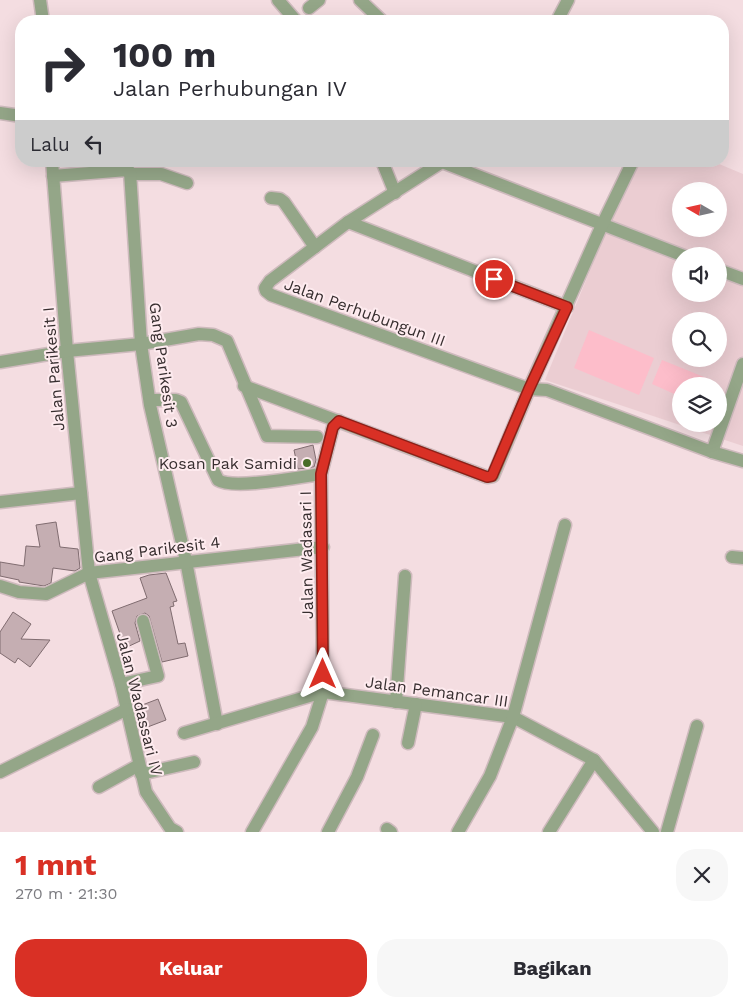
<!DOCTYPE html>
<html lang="id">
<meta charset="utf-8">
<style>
body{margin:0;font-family:"Work Sans",sans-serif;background:#f7f7f7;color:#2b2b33;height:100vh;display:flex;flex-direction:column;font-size:19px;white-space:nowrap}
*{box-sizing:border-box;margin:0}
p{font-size:16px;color:#7c7c81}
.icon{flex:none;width:28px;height:28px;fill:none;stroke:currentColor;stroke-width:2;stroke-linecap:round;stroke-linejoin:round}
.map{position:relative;height:832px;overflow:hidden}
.panel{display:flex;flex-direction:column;background:#fff;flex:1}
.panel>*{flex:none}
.banner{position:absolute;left:15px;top:15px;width:714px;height:152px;border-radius:20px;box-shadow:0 5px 20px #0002;background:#fff;color:#2b2b33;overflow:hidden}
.needle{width:32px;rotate:279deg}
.tools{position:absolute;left:672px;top:182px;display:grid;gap:10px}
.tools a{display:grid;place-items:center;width:55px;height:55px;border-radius:50%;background:#fff;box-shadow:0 5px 20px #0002;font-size:25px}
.pin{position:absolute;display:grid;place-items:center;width:42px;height:42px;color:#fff;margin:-21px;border:2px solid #fff;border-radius:50%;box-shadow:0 1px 5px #0007}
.me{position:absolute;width:55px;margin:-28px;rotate:0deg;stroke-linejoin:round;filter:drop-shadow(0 0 4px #0008)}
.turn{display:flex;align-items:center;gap:18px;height:105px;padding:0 15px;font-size:22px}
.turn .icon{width:65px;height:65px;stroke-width:2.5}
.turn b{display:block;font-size:35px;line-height:42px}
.then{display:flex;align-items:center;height:48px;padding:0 15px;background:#0003;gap:10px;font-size:19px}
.round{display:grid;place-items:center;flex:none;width:52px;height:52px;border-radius:20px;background:#f7f7f7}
.summary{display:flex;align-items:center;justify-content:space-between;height:85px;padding:0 15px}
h1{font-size:30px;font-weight:700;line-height:38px;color:#d93025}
.primary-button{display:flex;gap:10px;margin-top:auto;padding:10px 15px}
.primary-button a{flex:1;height:58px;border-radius:20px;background:#d93025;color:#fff;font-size:20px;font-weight:700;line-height:58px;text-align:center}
.primary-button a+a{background:#f7f7f7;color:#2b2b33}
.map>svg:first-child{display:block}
.built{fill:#ebcdd2;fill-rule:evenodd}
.green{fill:#fdbdca}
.building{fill:#c5aeb2;stroke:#806c70}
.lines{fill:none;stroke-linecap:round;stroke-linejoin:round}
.minor-casing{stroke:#cebabd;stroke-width:15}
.minor{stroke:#94a688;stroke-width:12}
.route-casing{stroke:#8d1f18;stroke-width:12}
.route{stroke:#d93025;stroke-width:9}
.poi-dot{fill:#486d27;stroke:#feebef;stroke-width:2}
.labels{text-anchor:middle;stroke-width:4;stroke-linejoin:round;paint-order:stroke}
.street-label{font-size:16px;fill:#372e2f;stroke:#feebef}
.poi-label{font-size:16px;fill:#372e2f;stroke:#feebef;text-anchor:end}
</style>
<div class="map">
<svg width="743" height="832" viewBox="0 0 743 832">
<rect width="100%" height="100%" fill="#f4dde1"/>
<path class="built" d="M635 161H712L743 174V446L545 380ZM681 191H719V229H681ZM681 256H719V294H681ZM681 321H719V359H681ZM681 386H719V424H681Z"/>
<g class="green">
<path d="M589 330 654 358 639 395 574 368Z"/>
<path d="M662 360 709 379 706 386H681V397L652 384Z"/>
</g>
<g class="building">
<path d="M313 445 316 460 314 467 298 469 294 450Z"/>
<path d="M56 522 60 547 78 549 80 568 75 571 53 568 51 583 44 586 19 582V580L0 576V562L24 566 26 546 40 547 36 525Z"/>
<path d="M166 573 177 601 173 602 174 606 170 607 178 644 185 643 188 656 162 662 149 616 145 613 137 616 135 623 140 641 125 648 112 611 147 598 140 578 149 575Z"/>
<path d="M13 612 31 624 21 639 50 640 30 667 18 658 15 663 0 653V632Z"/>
<path d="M158 699 166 720 145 728 137 707Z"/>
</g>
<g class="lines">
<g class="minor-casing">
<g id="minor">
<path d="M40 0 43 21"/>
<path d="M278 0 296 21"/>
<path d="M360 0 382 21"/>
<path d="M309 8 319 0"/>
<path d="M557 21 568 0"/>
<path d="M0 113 21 116"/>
<path d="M52 161 67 351 89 573 121 684 146 792 170 828 177 832"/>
<path d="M382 161 395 193"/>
<path d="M442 162 348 222 270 281 265 288 266 291 271 295 529 389 547 390 712 452 743 461"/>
<path d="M442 162 684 256"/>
<path d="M130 174H161L187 183"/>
<path d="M53 176 127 170 130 172 141 344 150 405 186 561 217 724"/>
<path d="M271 198 280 199 284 202 315 247"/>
<path d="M348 222 567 307"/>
<path d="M719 270 743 279"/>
<path d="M0 362 67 351 141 344 199 334 213 335 227 341 267 436 317 437"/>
<path d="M244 386 487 477 493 476 529 389 602 225 633 161"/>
<path d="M150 400H176L181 402 218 480C233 490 300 477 321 474"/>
<path d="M712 452 743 364"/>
<path d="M0 502 81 493"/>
<path d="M732 557 743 558"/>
<path d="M0 586 19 592 46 594 89 573 323 547"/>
<path d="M121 684 158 676 143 621"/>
<path d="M396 702 405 576"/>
<path d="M184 733 323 692 513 717 594 760 653 832"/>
<path d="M408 743 416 704"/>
<path d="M0 772 127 709"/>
<path d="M141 774 194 762"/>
<path d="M99 787 139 765"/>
<path d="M387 829 391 832"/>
<path d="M252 832 312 727 323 692 321 474 333 427 339 421"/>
<path d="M328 832 357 777 373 735"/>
<path d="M458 832 490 776 513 717 565 525"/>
<path d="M549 832 594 760"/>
<path d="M667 832 697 726"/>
</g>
</g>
<use href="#minor" class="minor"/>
</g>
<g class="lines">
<g class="route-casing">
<path id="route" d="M323 674 321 474 333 427 339 421 487 477 492 476 529 389 567 307 494 279"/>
</g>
<use href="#route" class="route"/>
</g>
<circle class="poi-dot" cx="307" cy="463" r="5"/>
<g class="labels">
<g class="street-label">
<text transform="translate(365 312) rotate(20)" y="6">Jalan Perhubungun III</text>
<text transform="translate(164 365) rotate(82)" y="6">Gang Parikesit 3</text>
<text transform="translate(53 369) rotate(-95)" y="6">Jalan Parikesit I</text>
<text transform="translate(157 549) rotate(-7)" y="6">Gang Parikesit 4</text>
<text transform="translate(306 555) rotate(-91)" y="6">Jalan Wadasari I</text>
<text transform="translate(437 691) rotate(8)" y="6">Jalan Pemancar III</text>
<text transform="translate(140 704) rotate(76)" y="6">Jalan Wadassari IV</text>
</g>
<g class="poi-label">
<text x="297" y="469">Kosan Pak Samidi</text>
</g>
</g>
</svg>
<div class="tools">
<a><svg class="needle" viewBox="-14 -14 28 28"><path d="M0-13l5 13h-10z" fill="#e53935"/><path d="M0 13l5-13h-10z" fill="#7c7c81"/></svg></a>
<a><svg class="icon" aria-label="sound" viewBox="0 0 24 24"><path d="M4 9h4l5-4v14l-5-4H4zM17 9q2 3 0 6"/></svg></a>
<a><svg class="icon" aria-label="search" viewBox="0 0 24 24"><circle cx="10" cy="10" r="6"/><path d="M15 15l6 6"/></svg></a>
<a><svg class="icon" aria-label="layers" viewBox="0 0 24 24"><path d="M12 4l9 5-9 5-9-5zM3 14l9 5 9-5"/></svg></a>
</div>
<div class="pin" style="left:494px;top:279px;background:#d93025"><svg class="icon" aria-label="arrive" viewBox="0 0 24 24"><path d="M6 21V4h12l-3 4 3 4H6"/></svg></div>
<svg class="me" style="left:323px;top:674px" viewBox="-20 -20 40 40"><path d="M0-17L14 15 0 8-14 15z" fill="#d93025" stroke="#fff" stroke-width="4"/></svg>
<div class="banner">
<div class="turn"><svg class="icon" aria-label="right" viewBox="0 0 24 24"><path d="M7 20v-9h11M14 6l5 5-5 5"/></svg><div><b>100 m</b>Jalan Perhubungan IV</div></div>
<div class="then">Lalu<svg class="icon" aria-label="left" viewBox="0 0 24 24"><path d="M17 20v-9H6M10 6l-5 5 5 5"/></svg></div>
</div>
</div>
<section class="panel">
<div class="summary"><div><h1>1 mnt</h1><p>270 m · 21:30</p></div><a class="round"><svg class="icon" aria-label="close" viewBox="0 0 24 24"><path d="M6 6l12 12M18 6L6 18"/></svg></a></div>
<div class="primary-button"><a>Keluar</a><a>Bagikan</a></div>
</section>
